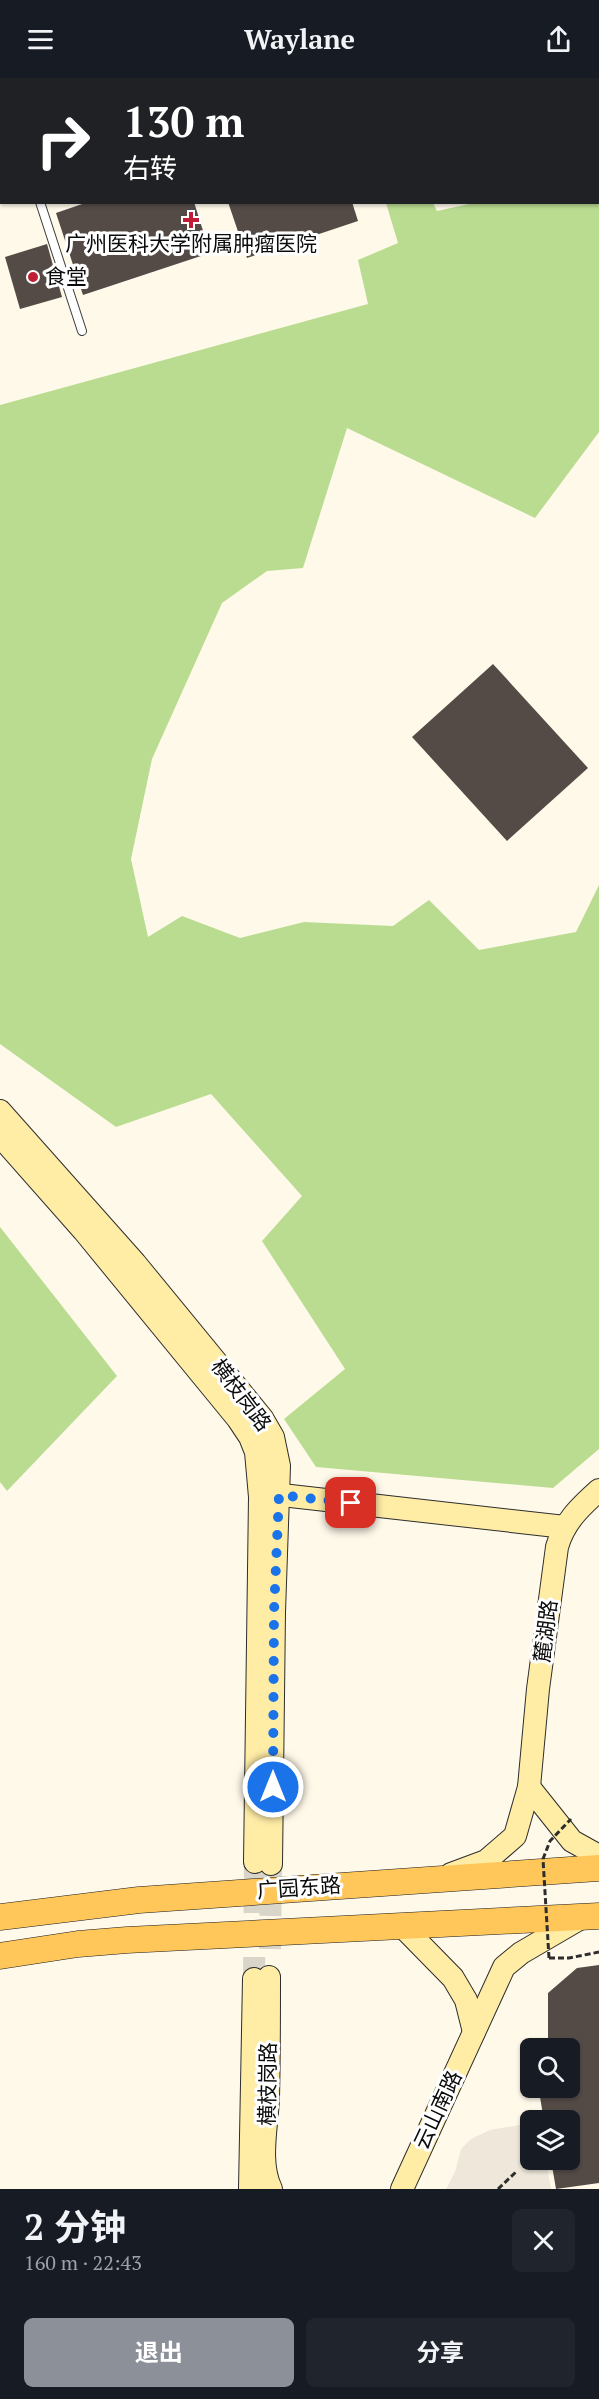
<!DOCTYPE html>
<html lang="zh">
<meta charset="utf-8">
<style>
body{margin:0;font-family:"PT Serif","Noto Sans SC",serif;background:#20242c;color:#f1f3f6;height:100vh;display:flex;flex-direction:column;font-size:22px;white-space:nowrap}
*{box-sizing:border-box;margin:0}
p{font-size:20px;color:#9ea1a6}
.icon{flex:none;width:33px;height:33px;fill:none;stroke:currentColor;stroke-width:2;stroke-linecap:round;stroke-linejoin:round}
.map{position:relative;height:2111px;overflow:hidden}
.details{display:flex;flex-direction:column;background:#171b24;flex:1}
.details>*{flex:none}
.banner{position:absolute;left:0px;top:0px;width:600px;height:126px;box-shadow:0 2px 4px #0004;background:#202124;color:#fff;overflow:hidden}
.fabs{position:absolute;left:520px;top:1960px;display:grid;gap:12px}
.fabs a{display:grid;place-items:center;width:60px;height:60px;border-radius:9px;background:#171b24;box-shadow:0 2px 4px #0004;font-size:30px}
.pin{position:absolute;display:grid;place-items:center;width:51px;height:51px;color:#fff;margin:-26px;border-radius:12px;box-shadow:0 3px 9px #0006}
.me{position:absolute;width:66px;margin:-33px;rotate:0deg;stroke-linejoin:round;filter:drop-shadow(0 0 4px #0008)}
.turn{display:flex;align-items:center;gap:21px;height:126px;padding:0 24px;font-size:27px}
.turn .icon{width:78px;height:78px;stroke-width:2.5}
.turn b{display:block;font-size:42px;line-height:51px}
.round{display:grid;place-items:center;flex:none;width:63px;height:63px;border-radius:9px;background:#20242c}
.headline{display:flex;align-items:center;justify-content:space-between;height:102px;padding:0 24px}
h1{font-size:36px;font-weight:700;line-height:45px}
.action{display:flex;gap:12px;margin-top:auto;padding:12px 24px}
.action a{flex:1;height:69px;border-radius:9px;background:#8c9099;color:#fff;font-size:24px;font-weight:700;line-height:69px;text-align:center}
.action a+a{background:#20242c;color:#f1f3f6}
header{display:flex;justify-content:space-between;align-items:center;height:78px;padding:0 24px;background:#171b24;font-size:27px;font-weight:700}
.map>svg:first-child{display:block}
.forest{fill:#badc91}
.plaza{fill:#eee7da}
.building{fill:#544b47}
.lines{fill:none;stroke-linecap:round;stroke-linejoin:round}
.secondary-tunnel{stroke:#dad5c9;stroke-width:22;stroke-dasharray:22 11;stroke-linecap:butt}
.lane-casing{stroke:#3e3e3e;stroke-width:10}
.secondary-casing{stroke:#2d2d2d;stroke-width:24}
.primary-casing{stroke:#1c1c1c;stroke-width:27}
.path{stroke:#2d2d2d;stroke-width:3;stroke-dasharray:6 3;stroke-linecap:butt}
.lane{stroke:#fff;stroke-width:8}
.secondary{stroke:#ffeca5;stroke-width:22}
.primary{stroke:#ffc65a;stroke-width:26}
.path-bridge{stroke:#2d2d2d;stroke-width:3;stroke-dasharray:6 3;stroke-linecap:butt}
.route{stroke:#1a73e8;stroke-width:10;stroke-dasharray:0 18}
.poi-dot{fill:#c11e36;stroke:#fff;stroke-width:2}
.labels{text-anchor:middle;stroke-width:6;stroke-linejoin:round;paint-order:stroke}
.poi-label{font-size:21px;fill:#0b0b0b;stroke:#fff}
.street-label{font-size:21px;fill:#0b0b0b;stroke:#fff}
</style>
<header><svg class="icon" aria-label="menu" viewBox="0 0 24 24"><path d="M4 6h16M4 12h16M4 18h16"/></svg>Waylane<svg class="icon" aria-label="share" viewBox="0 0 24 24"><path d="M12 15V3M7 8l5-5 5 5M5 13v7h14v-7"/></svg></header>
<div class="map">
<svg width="599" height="2111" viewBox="0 0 599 2111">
<rect width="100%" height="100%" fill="#fff9ea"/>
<g class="forest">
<path d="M599 112V354L535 440 347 350 303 490 267 493 222 525 152 681 131 781 148 859 182 838 240 860 304 844 393 848 429 822 479 872 576 854 599 807V1371L553 1410 316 1389 284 1341 345 1291 262 1163 302 1118 211 1016 116 1049 0 966V327L368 226 358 182 398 165 386 125H433L437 133 474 125 598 124Z"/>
<path d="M0 1149 117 1298 7 1413 0 1404Z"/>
</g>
<path class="plaza" d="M531 2045V2082H546L551 2111H446L455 2094 461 2071 471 2061 490 2052Z"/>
<g class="building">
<path d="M88 124H194L210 175 83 217 56 135Z"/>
<path d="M228 124H352L358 143 247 180Z"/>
<path d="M47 166 62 219 20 231 5 179Z"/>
<path d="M493 586 588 690 507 763 412 659Z"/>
<path d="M599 1887V2105L556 2111 551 2082H570V2043H544L539 2013 570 2010V1971L548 1969V1915L577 1890Z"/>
</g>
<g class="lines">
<g class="secondary-tunnel">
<path d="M270 1871 271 1786"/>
<path d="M254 1901 255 1784"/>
</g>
<g class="lane-casing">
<g id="lane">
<path d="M1 0 2 3"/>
<path d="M209 0 210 2"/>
<path d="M598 24H599"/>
<path d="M40 124 82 253"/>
</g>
</g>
<g class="secondary-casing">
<g id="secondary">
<path d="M0 1033 135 1185 262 1340 273 1359 279 1388 274 1534 271 1786"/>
<path d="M0 1058 84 1153 238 1341 250 1359 256 1374 260 1419 255 1784"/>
<path d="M264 1415 565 1449"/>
<path d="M529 1709 572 1763 599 1778"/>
<path d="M451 1796 486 1783 515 1758 529 1709 538 1611 557 1469C564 1444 580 1429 599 1412"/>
<path d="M403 1849 453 1900 466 1922 474 1954"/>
<path d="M269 1899C269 1940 269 1980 268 2020 267 2048 258 2085 271 2111"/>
<path d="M250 2111 254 1901"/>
<path d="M402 2111 504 1889 521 1875 581 1840"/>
</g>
</g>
<g class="primary-casing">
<g id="primary">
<path d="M0 1839 139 1822 599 1790"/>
<path d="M0 1878 78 1866 127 1862 599 1838"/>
</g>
</g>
<g class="path">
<path d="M526 0V2"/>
<path d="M549 1880H569L599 1874"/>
<path d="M498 2111 516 2094"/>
</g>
<use href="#lane" class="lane"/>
<use href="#secondary" class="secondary"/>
<use href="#primary" class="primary"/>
<path class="path-bridge" d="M549 1880 543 1781 550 1763 571 1741"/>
</g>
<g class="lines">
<path class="route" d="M273 1709 274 1534 279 1417 351 1425"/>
</g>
<g class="poi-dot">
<path d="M188 133h6v6h6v6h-6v6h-6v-6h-6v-6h6z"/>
<circle cx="33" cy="199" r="6"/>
</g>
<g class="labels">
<g class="poi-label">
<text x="191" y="173">广州医科大学附属肿瘤医院</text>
<text x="45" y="206" text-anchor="start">食堂</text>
</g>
<g class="street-label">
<text transform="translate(241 1317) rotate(53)" y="7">横枝岗路</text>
<text transform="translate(546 1553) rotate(-83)" y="7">麓湖路</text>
<text transform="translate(299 1810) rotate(-4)" y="7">广园东路</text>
<text transform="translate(268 2006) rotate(-89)" y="7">横枝岗路</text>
<text transform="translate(438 2032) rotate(-65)" y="7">云山南路</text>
</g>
</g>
</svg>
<div class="fabs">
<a><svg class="icon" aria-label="search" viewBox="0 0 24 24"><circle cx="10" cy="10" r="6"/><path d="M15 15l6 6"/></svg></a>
<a><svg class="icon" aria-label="layers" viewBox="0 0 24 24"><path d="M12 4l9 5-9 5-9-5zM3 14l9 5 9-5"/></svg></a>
</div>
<div class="pin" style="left:351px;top:1425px;background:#d93025"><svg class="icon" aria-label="arrive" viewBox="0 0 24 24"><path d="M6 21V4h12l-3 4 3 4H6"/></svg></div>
<svg class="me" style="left:273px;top:1709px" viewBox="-20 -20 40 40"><circle r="17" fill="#1a73e8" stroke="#fff" stroke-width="3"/><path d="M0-11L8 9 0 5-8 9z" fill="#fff"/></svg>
<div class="banner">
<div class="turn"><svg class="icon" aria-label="right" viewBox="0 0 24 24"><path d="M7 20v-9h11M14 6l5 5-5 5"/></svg><div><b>130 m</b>右转</div></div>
</div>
</div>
<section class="details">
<div class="headline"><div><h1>2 分钟</h1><p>160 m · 22:43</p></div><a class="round"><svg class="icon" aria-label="close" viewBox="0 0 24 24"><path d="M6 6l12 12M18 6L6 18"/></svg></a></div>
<div class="action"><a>退出</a><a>分享</a></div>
</section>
